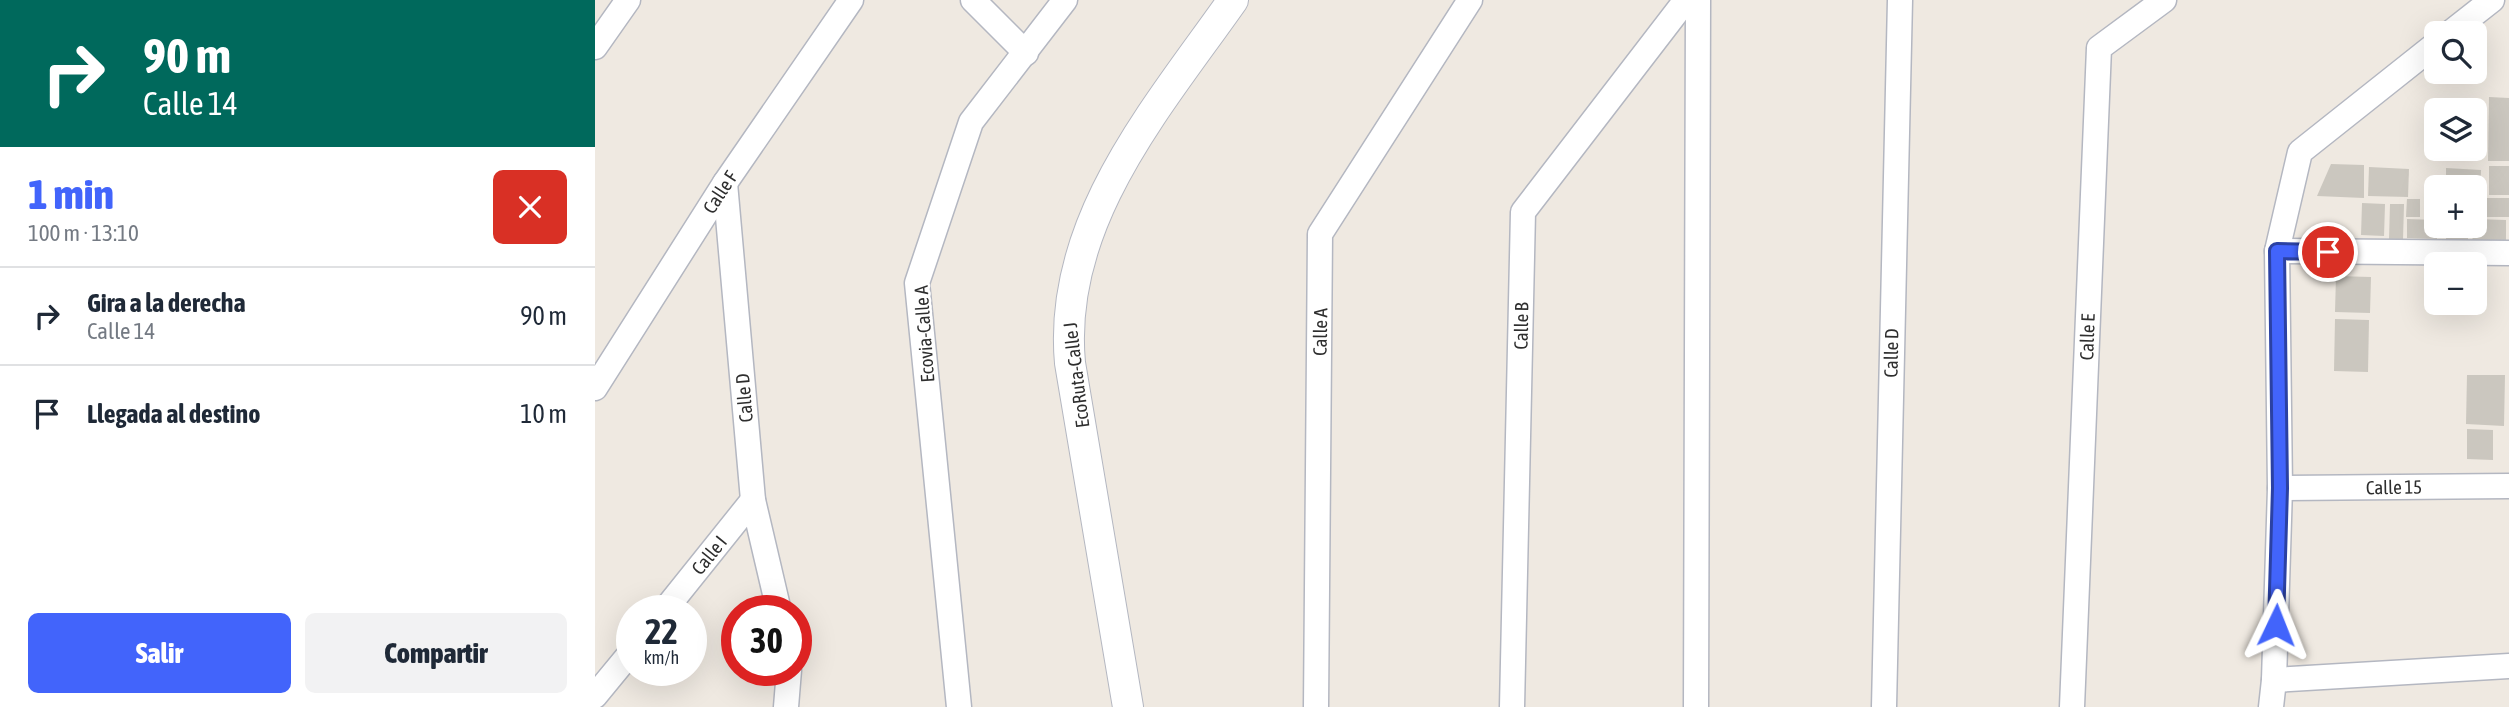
<!DOCTYPE html>
<html lang="es">
<meta charset="utf-8">
<style>
body{margin:0;font-family:"Asap Condensed",sans-serif;background:#f2f2f3;color:#1f2937;height:100vh;display:flex;flex-direction:column;font-size:26px;white-space:nowrap}
*{box-sizing:border-box;margin:0}
p{font-size:23px;color:#747a83}
.icon{flex:none;width:38px;height:38px;fill:none;stroke:currentColor;stroke-width:2;stroke-linecap:round;stroke-linejoin:round}
.map{position:relative;flex:1;overflow:hidden}
.drawer{display:flex;flex-direction:column;background:#fff;width:595px}
.drawer>*{flex:none}
.banner{background:#00695c;color:#fff;overflow:hidden}
.buttons{position:absolute;left:1829px;top:21px;display:grid;gap:14px}
.buttons a{display:grid;place-items:center;width:63px;height:63px;border-radius:10px;background:#fff;box-shadow:0 7px 28px #0002;font-size:35px}
.speed{position:absolute;left:21px;top:595px;display:flex;gap:14px;font-size:35px;font-weight:700;text-align:center}
.speed>*{display:grid;place-content:center;width:91px;height:91px;border-radius:50%;background:#fff;box-shadow:0 7px 28px #0002;line-height:1}
.speed small{font-size:18px;font-weight:400}
.speed .limit{border:10px solid #d22;background:#fff;color:#111}
.pin{position:absolute;display:grid;place-items:center;width:60px;height:60px;color:#fff;margin:-30px;border:4px solid #fff;border-radius:50%;box-shadow:0 2px 7px #0007}
.me{position:absolute;width:77px;margin:-38px;rotate:2deg;stroke-linejoin:round;filter:drop-shadow(0 0 5px #0008)}
.turn{display:flex;align-items:center;gap:24px;height:147px;padding:0 28px;font-size:32px}
.turn .icon{width:91px;height:91px;stroke-width:2.5}
.turn b{display:block;font-size:49px;line-height:60px}
.round{display:grid;place-items:center;flex:none;width:74px;height:74px;border-radius:10px;background:#f2f2f3}
.overview{display:flex;align-items:center;justify-content:space-between;height:119px;padding:0 28px}
h1{font-size:42px;font-weight:800;line-height:52px;color:#4264fb}
.button{display:flex;gap:14px;margin-top:auto;padding:14px 28px}
.button a{flex:1;height:80px;border-radius:10px;background:#4264fb;color:#fff;font-size:28px;font-weight:800;line-height:80px;text-align:center}
.button a+a{background:#f2f2f3;color:#1f2937}
ul{padding:0;list-style:none}
li{display:flex;align-items:center;gap:21px;height:98px;padding:0 28px;border-top:2px solid #e0e1e3}
li div{flex:1}
li b{display:block;font-size:26px}
li em{font-style:normal}
main{display:flex;flex:1;min-height:0}
.map>svg:first-child{display:block}
.building{fill:#cbc7bf}
.lines{fill:none;stroke-linecap:round;stroke-linejoin:round}
.minor-casing{stroke:#b4b7c1;stroke-width:27}
.tertiary-casing{stroke:#b4b7c1;stroke-width:32}
.minor{stroke:#fff;stroke-width:24}
.tertiary{stroke:#fff;stroke-width:30}
.route-casing{stroke:#2b41a3;stroke-width:18}
.route{stroke:#4264fb;stroke-width:12}
.labels{text-anchor:middle;stroke-width:5;stroke-linejoin:round;paint-order:stroke}
.street-label{font-size:19px;fill:#2e2e2e;stroke:#fff}
</style>
<main>
<section class="drawer">
<div class="banner">
<div class="turn"><svg class="icon" aria-label="right" viewBox="0 0 24 24"><path d="M7 20v-9h11M14 6l5 5-5 5"/></svg><div><b>90 m</b>Calle 14</div></div>
</div>
<div class="overview"><div><h1>1 min</h1><p>100 m · 13:10</p></div><a class="round" style="background:#d93025;color:#fff"><svg class="icon" aria-label="close" viewBox="0 0 24 24"><path d="M6 6l12 12M18 6L6 18"/></svg></a></div>
<ul>
<li><svg class="icon" aria-label="right" viewBox="0 0 24 24"><path d="M7 20v-9h11M14 6l5 5-5 5"/></svg><div><b>Gira a la derecha</b><p>Calle 14</p></div><em>90 m</em></li>
<li><svg class="icon" aria-label="arrive" viewBox="0 0 24 24"><path d="M6 21V4h12l-3 4 3 4H6"/></svg><div><b>Llegada al destino</b></div><em>10 m</em></li>
</ul>
<div class="button"><a>Salir</a><a>Compartir</a></div>
</section>
<div class="map">
<svg width="1914" height="707" viewBox="0 0 1914 707">
<rect width="100%" height="100%" fill="#efe9e1"/>
<g class="building">
<path d="M1894 97 1914 98V161H1893Z"/>
<path d="M1736 164 1769 165V198L1722 196Z"/>
<rect x="1894" y="166" width="20" height="29"/>
<path d="M1774 167 1814 169 1813 197 1773 196Z"/>
<path d="M1851 168 1886 170 1885 205H1880V187H1851Z"/>
<rect x="1892" y="198" width="22" height="19"/>
<path d="M1812 199H1825V217H1811Z"/>
<path d="M1767 203 1790 204 1789 236 1766 235Z"/>
<path d="M1795 204H1809L1808 240H1794Z"/>
<path d="M1812 219 1841 220 1842 239 1812 238Z"/>
<path d="M1880 219 1911 220V243H1877Z"/>
<rect x="1851" y="226" width="22" height="18"/>
<path d="M1741 276 1776 277 1775 313 1740 312Z"/>
<path d="M1740 319 1774 320 1773 372 1739 371Z"/>
<path d="M1872 375H1910L1909 426 1871 424Z"/>
<path d="M1872 429 1898 430V460L1872 459Z"/>
</g>
<g class="lines">
<g class="minor-casing">
<g id="minor">
<path d="M378 0 431 53"/>
<path d="M1855 33 1897 0"/>
<path d="M0 47 33 0"/>
<path d="M130 183 158 500 184 611"/>
<path d="M1682 251 1914 253"/>
<path d="M0 388 130 183 256 0"/>
<path d="M1685 488 1914 486"/>
<path d="M69 611 158 500"/>
<path d="M1679 680 1914 666"/>
<path d="M0 696 37 651"/>
<path d="M191 707 194 670"/>
<path d="M364 707 322 283 376 122 470 0"/>
<path d="M721 707 725 234 875 0"/>
<path d="M917 707 928 212 1091 0"/>
<path d="M1101 707 1103 0"/>
<path d="M1289 707 1305 0"/>
<path d="M1477 707 1504 48 1569 0"/>
<path d="M1676 707 1679 680 1685 488 1682 251 1705 152 1841 44"/>
</g>
</g>
<g class="tertiary-casing">
<path id="tertiary" d="M533 707 475 363C462 222 562 108 638 0"/>
</g>
<use href="#minor" class="minor"/>
<use href="#tertiary" class="tertiary"/>
</g>
<g class="lines">
<g class="route-casing">
<path id="route" d="M1681 625 1685 488 1682 251 1733 252"/>
</g>
<use href="#route" class="route"/>
</g>
<g class="labels">
<g class="street-label">
<text transform="translate(125 192) rotate(-57)" y="7">Calle F</text>
<text transform="translate(926 326) rotate(-89)" y="7">Calle B</text>
<text transform="translate(725 332) rotate(-89)" y="7">Calle A</text>
<text transform="translate(329 334) rotate(-94)" y="7">Ecovia-Calle A</text>
<text transform="translate(1492 337) rotate(-88)" y="7">Calle E</text>
<text transform="translate(1296 353) rotate(-89)" y="7">Calle D</text>
<text transform="translate(481 375) rotate(-97)" y="7">EcoRuta-Calle J</text>
<text transform="translate(149 398) rotate(-95)" y="7">Calle D</text>
<text transform="translate(1799 487) rotate(-1)" y="7">Calle 15</text>
<text transform="translate(114 555) rotate(-51)" y="7">Calle I</text>
</g>
</g>
</svg>
<div class="buttons">
<a><svg class="icon" aria-label="search" viewBox="0 0 24 24"><circle cx="10" cy="10" r="6"/><path d="M15 15l6 6"/></svg></a>
<a><svg class="icon" aria-label="layers" viewBox="0 0 24 24"><path d="M12 4l9 5-9 5-9-5zM3 14l9 5 9-5"/></svg></a>
<a>+</a>
<a>−</a>
</div>
<div class="speed"><div>22<small>km/h</small></div><div class="limit">30</div></div>
<div class="pin" style="left:1733px;top:252px;background:#d93025"><svg class="icon" aria-label="arrive" viewBox="0 0 24 24"><path d="M6 21V4h12l-3 4 3 4H6"/></svg></div>
<svg class="me" style="left:1681px;top:625px" viewBox="-20 -20 40 40"><path d="M0-17L14 15 0 8-14 15z" fill="#4264fb" stroke="#fff" stroke-width="4"/></svg>
</div>
</main>
